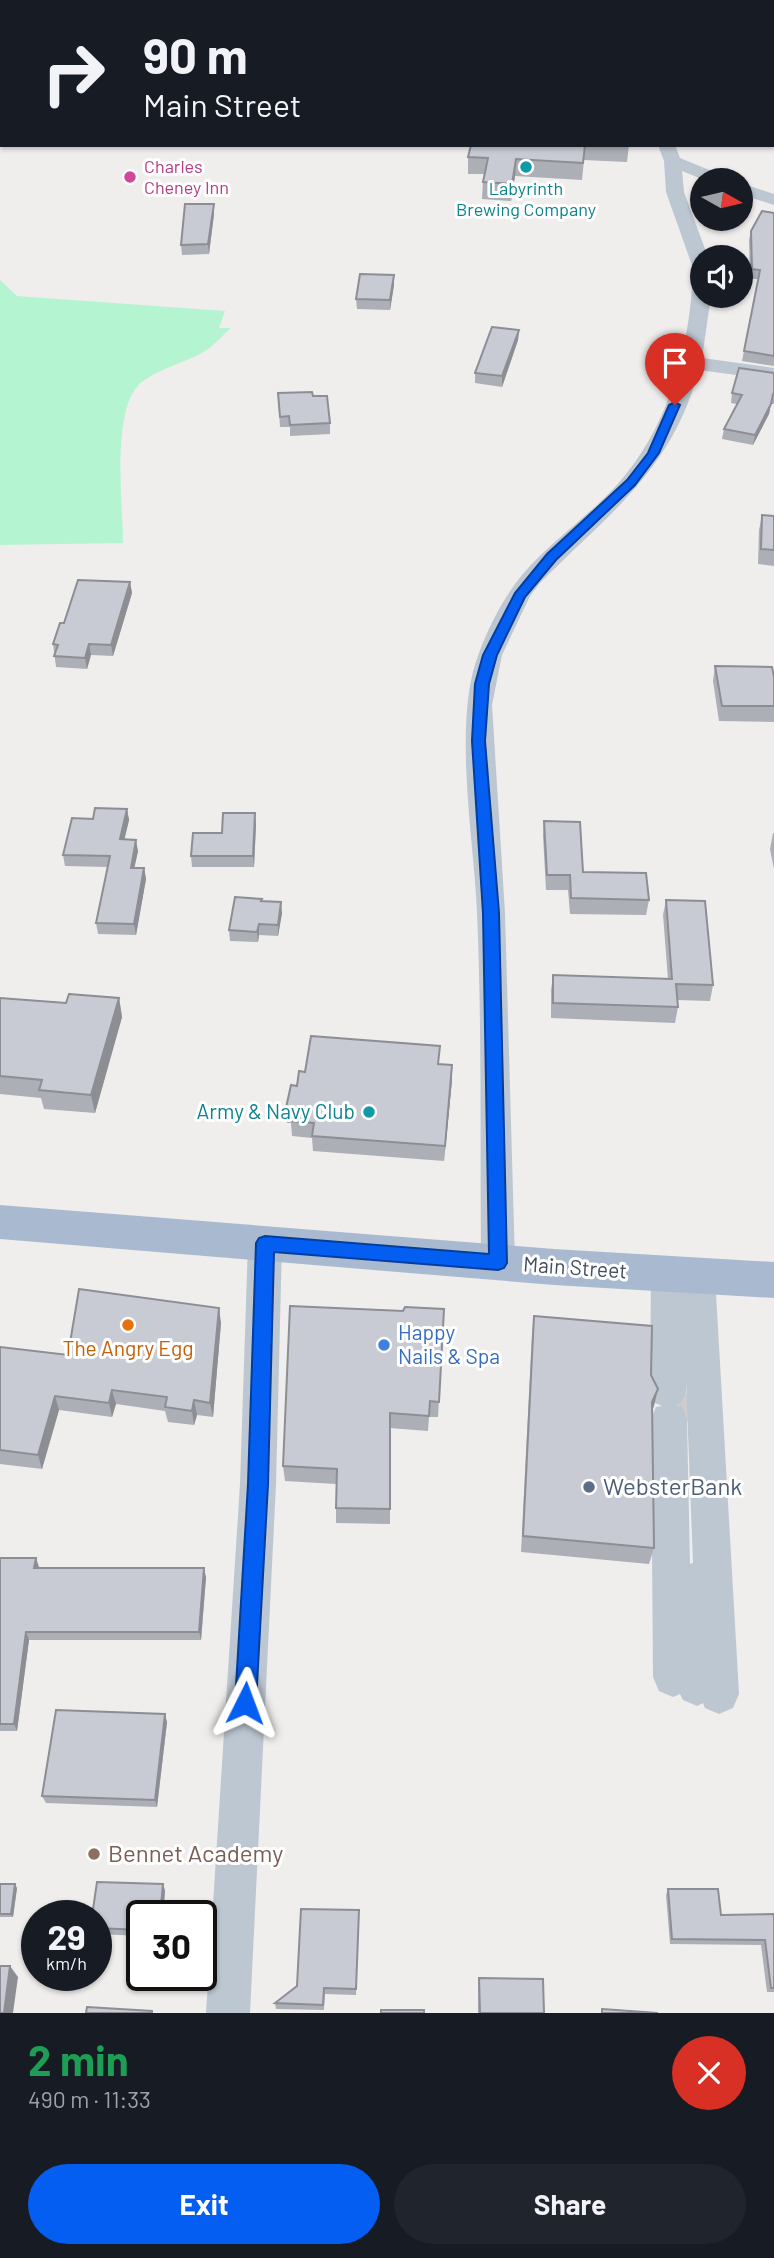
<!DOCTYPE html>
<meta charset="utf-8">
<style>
body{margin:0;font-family:Barlow,sans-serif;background:#20242c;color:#f1f3f6;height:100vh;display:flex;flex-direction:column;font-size:26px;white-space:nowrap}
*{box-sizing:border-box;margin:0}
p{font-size:23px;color:#9ea1a6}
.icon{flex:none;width:38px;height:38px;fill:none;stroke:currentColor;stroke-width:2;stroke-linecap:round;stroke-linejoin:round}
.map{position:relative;height:2013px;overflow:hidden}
.details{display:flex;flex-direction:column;background:#171b24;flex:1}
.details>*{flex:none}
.top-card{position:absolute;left:0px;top:0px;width:775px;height:147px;box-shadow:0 2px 5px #0004;background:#171b24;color:#f1f3f6;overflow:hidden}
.needle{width:46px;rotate:98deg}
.buttons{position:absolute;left:690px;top:168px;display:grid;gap:14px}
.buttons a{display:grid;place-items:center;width:63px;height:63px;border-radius:50%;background:#171b24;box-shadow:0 2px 5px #0004;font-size:35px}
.speed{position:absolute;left:21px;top:1900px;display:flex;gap:14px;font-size:35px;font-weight:700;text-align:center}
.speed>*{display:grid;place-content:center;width:91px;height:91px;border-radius:50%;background:#171b24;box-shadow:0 2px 5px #0004;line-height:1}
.speed small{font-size:18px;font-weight:400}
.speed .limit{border:4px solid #111;border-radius:10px;background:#fff;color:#111}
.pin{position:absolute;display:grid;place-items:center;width:60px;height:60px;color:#fff;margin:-72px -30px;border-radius:50% 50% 50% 0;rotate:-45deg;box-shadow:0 0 7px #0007}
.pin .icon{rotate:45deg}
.me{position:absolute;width:77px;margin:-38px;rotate:3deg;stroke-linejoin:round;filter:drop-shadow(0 0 5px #0008)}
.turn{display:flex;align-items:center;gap:24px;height:147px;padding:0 28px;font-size:32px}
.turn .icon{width:91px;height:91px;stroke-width:2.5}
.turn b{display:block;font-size:49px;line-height:60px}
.round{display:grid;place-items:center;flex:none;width:74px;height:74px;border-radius:37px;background:#20242c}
.headline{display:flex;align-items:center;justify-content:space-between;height:119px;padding:0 28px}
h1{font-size:42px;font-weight:700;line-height:52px;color:#1e9e55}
.cta{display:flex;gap:14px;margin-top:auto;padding:14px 28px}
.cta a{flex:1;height:80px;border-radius:42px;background:#055ef2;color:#fff;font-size:28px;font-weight:700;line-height:80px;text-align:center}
.cta a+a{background:#20242c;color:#f1f3f6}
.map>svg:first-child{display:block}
.green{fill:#b5f4d1}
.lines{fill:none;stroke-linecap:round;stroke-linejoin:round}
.minor-tunnel{stroke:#cdcdd0;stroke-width:38;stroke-dasharray:38 19;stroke-linecap:butt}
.minor{fill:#bcc7d1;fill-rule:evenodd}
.major{fill:#a9bad0;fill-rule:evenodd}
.wall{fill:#acafb6}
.shaded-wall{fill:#8c8e94}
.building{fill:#c8cbd4;stroke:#8c8e94;stroke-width:2}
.route{fill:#055ef2;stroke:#033d9d;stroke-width:2}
.culture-dot{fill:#0f9aa8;stroke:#fff;stroke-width:2.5}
.hotel-dot{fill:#d1479c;stroke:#fff;stroke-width:2.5}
.food-dot{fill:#e8710a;stroke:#fff;stroke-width:2.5}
.shop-dot{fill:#3f7fe0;stroke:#fff;stroke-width:2.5}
.service-dot{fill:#5c6f8a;stroke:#fff;stroke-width:2.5}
.education-dot{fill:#8d6e63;stroke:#fff;stroke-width:2.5}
.labels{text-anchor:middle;stroke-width:6;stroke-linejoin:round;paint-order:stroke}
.far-hotel-label{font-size:18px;fill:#b23c85;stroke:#fff;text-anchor:start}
.far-culture-label{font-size:18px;fill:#0d838f;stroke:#fff}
.culture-label{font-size:21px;fill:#0d838f;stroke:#fff;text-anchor:end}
.street-label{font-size:21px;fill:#434f5d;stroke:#fff}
.shop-label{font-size:21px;fill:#366cbe;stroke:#fff;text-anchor:start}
.food-label{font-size:21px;fill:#c56008;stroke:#fff}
.near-service-label{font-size:24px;fill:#4e5e75;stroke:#fff;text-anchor:start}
.near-education-label{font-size:24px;fill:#785e54;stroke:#fff;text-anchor:start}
</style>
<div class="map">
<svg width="774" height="2013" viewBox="0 0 774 2013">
<rect width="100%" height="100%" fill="#f0eded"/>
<path class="green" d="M0 280 17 296 225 311 219 328H231C223 335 215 344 207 350 187 362 163 367 143 381 110 404 123 505 123 543L0 545Z"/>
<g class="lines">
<path class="minor-tunnel" d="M686 1393 687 1421"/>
<g class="minor">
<rect x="658" y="0" width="14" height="2"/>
<path d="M658 145H675L680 158 724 176 727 180H704L682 171 684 192 708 257H702V296H711L702 358 774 368V380L699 370C671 472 610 512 540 583L530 596 502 655 492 705 505 913 515 1263 510 1273 498 1277 486 1273 481 1263C480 1146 482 1029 477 912 474 839 452 720 479 653 489 626 504 597 522 575 550 542 586 518 615 487 668 429 688 354 693 277L697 272 693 268 666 192 664 161Z"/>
<path d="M740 183 774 194V205L740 194Z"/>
<path d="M265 1229 277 1233 282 1243 276 1484 250 2013H206L240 1484 248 1243 253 1233Z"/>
<path d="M668 1260 680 1264 683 1271 686 1266 698 1262 710 1266 715 1276 739 1694 733 1708 719 1714 705 1708 703 1703 697 1706 683 1700 680 1694 673 1697 659 1691 653 1677 651 1419 656 1407 662 1406 655 1403 650 1392 651 1274 656 1264ZM686 1381 693 1563 690 1564 687 1419 682 1407 675 1405 681 1403 686 1392Z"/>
</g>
<path class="major" d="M0 1205 554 1249 774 1262V1298L554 1285 0 1239Z"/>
</g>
<g class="wall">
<path d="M471 145H629L627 162 584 160 582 180 515 176 511 201 482 199 483 182 484 174H468V157Z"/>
<path d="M774 213V366L742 361 758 279H750L749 240 751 231Z"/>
<path d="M214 214 209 254 182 255 181 245Z"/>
<path d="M394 275V285L390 310 357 309 356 299Z"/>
<path d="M519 330 518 340 502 387 475 383V373Z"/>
<path d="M774 373V404H771L769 414 753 445 722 439 724 429 737 404 731 403 732 393Z"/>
<path d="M278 393 313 396 330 423V434L290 436V427H280Z"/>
<path d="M762 515 774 516V566L758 564 759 530Z"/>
<path d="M130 582 132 593 113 656 91 655 87 669 56 667 53 644 64 623Z"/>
<path d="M715 666 774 677V722L719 721 713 681Z"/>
<path d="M127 809 129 820 124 839 138 851 134 868H144L146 879 136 935 98 934 96 923 108 867 65 866 63 855 93 819Z"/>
<path d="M544 821 583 872 649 900 646 915 570 914 568 890H546L543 836Z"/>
<path d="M256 824 254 867H192L191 856Z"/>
<path d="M773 833H774V869L770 849Z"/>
<path d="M666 900 713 985 710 1001 677 1000 678 1007 675 1023 551 1018V990L553 975 668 979 663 915Z"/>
<path d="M262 902 282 913 278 936 259 935 258 942 230 941 229 930Z"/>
<path d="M0 998 66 1003 119 998 122 1017 95 1113 44 1109 41 1098 0 1094Z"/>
<path d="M439 1064 452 1080 444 1161 313 1151 312 1138 292 1136 291 1123H287L286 1108 305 1072Z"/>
<path d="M444 1309 438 1417H429L428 1431 390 1428V1524L336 1523V1484L285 1481 283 1466 403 1311Z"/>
<path d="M534 1316 651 1375 654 1406 652 1410 654 1548 649 1564 521 1552 532 1334Z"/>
<path d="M221 1323 213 1417 197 1415 194 1425 168 1422 165 1411 116 1404 112 1417 59 1410 42 1469 0 1464V1347L68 1355Z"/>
<path d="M0 1558 39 1567V1568L206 1577 201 1640H29L17 1731H0Z"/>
<path d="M167 1722 157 1807 46 1803 42 1796Z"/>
<path d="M0 1884 17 1888 13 1917H0Z"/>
<path d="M163 1884 165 1891 163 1916H142V1936L96 1934V1916Z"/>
<path d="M668 1889 721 1915 774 1914V1992H767L761 1945 670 1944 666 1895Z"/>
<path d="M359 1910 356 1995 325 1994 324 2010 276 2009 275 2003 297 1986Z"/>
<path d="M479 1978 544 2013H478V1984Z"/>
</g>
<g class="shaded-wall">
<path d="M516 159 515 176 511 201 512 184Z"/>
<path d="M214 204V214L209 254 208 244Z"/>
<path d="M394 275V285L390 310V300Z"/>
<path d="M519 330 518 340 502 387V376Z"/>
<path d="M771 404 769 414 753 445 755 435Z"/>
<path d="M130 582 132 593 113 656 111 645Z"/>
<path d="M89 644 91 655 87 669 85 658Z"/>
<path d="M127 809 129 820 122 850 120 839Z"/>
<path d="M255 813 256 824 254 867 253 856Z"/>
<path d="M136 840 138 851 132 879 131 868Z"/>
<path d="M144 868 146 879 136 935 134 924Z"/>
<path d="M281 902 282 913 278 936V925Z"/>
<path d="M259 924V935L258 942 257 932Z"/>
<path d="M119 998 122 1017 95 1113 91 1095Z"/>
<path d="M452 1065V1080L444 1161 445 1146Z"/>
<path d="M219 1308 221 1323 213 1417 210 1403Z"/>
<path d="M658 1389 654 1406 648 1419 652 1402Z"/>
<path d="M112 1390 116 1404 112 1417 109 1403Z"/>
<path d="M55 1396 59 1410 42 1469 38 1455Z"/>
<path d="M194 1400 197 1415 194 1425 192 1411Z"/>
<path d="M36 1558 39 1567 38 1576 34 1568Z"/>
<path d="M204 1568 206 1577 201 1640 199 1632Z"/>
<path d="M26 1632 29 1640 17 1731 14 1724Z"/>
<path d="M165 1714 167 1722 157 1807 155 1800Z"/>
<path d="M15 1884 17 1888 13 1917 11 1914Z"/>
<path d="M163 1884 165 1891 163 1916H160Z"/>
<path d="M10 1966 18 1977 13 2013H4Z"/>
</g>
<g class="building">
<path d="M417 0H636V2H416Z"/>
<rect x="715" y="0" width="31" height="2"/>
<path d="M471 145H585L583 163 516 159 512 184 483 182 488 158 468 157Z"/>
<path d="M185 204H214L208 244 181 245Z"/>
<path d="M762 211 774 213V356L744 351 760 270 752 269 751 231Z"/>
<path d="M360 274 394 275 390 300 356 299Z"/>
<path d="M492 327 519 330 502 376 475 373Z"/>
<path d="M739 368 774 373V394H773L771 404 755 435 724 429 742 395 732 393Z"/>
<path d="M312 392 313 396H327L330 423 290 425 289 416 280 417 278 393Z"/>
<path d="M762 515 774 516V550L761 549Z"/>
<path d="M78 580 130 582 111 645 89 644 85 658 54 656 58 645 53 644 60 623H64Z"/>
<path d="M715 666 772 667 774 677V706H722Z"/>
<path d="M95 808 127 809 120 839 136 840 131 868H144L134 924 96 923 110 856 63 855 72 818 93 819Z"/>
<path d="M223 813H255L253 856H191L193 833H222Z"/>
<path d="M544 821 580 822 583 872 646 873 649 900 571 898 570 875H547Z"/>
<path d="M235 897 262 899 261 901 281 902 278 925 259 924 257 932 229 930Z"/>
<path d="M666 900 705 901 713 985 676 984 678 1007 553 1003V975L672 979Z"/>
<path d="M69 994 119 998 91 1095 39 1090 42 1080 0 1076V998L66 1003Z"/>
<path d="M311 1036 440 1046 438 1064 452 1065 445 1146 312 1136 314 1123 291 1121 293 1109 286 1108 291 1085 297 1086 299 1071 305 1072Z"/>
<path d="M79 1289 219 1308 210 1403 194 1400 192 1411 165 1407 167 1397 112 1390 109 1403 55 1396 38 1455 0 1450V1347L68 1355Z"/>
<path d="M290 1306 403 1311 405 1307 444 1309 439 1402 430 1401 429 1416 390 1413V1509L336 1508 337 1469 283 1466Z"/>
<path d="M534 1316 652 1326 651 1375 658 1389 652 1402 654 1548 523 1536Z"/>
<path d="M0 1558H36L34 1568H204L199 1632H26L14 1724H0Z"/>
<path d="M56 1710 165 1714 155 1800 42 1796Z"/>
<path d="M97 1882 163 1884 160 1916H142V1930L96 1928V1916H92Z"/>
<path d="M0 1884H15L11 1914H0Z"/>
<path d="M668 1889H718L721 1915 774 1914V1988H771L765 1940 672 1939Z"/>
<path d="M301 1909 359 1910 356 1989 324 1988 323 2005 275 2003 297 1986Z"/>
<path d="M0 1966H10L4 2013H0Z"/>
<path d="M479 1978 543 1979 544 2013H480Z"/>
<path d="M87 2007 152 2011V2013H86Z"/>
<path d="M602 2009 658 2013H602Z"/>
<rect x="381" y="2010" width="43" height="3"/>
</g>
<path class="route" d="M675 402 680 405 659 453 635 485 556 560 525 597 497 655 489 684 485 741 499 913 507 1263 504 1268 498 1270 274 1252 268 1484 256 1703 253 1710 245 1713 238 1710 235 1703 248 1484 256 1243 259 1238 265 1236 489 1254 483 913 472 741 475 684 483 655 515 593 547 554 627 480 648 453 669 405Z"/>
<g class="culture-dot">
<circle cx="526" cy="167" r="7"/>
<circle cx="369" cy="1112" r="7"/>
</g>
<circle class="hotel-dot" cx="130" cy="177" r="7"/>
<circle class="food-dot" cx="128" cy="1325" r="7"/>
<circle class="shop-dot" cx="384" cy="1345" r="7"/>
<circle class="service-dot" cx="589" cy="1487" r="7"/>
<circle class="education-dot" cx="94" cy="1854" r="7"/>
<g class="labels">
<g class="far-hotel-label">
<text x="144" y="173">Charles<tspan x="144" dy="21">Cheney Inn</tspan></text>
</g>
<g class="far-culture-label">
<text x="526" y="195">Labyrinth<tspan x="526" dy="21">Brewing Company</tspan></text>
</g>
<g class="culture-label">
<text x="355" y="1119">Army &amp; Navy Club</text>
</g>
<g class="street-label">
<text transform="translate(575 1268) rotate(4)" y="7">Main Street</text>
</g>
<g class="shop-label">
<text x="398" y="1340">Happy<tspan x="398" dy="24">Nails &amp; Spa</tspan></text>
</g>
<g class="food-label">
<text x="128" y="1356">The Angry Egg</text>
</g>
<g class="near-service-label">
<text x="603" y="1495">WebsterBank</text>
</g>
<g class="near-education-label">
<text x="108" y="1862">Bennet Academy</text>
</g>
</g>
</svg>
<div class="buttons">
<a><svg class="needle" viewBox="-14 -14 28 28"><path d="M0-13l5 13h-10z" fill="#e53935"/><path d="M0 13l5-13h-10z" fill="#9ea1a6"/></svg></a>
<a><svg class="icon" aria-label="sound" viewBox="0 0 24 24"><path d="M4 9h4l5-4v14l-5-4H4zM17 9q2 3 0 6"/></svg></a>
</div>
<div class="speed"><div>29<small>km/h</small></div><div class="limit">30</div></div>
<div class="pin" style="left:675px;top:405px;background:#d93025"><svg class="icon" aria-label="arrive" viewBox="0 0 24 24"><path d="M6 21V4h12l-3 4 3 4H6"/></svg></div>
<svg class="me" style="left:245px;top:1703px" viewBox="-20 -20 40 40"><path d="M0-17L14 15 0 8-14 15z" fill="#055ef2" stroke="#fff" stroke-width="4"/></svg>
<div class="top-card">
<div class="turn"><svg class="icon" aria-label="right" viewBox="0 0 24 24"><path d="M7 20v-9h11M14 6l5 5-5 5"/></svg><div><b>90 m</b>Main Street</div></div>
</div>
</div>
<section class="details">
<div class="headline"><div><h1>2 min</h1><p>490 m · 11:33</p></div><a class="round" style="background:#d93025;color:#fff"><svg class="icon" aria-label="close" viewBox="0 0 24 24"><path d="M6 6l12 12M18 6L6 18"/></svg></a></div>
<div class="cta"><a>Exit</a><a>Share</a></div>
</section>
